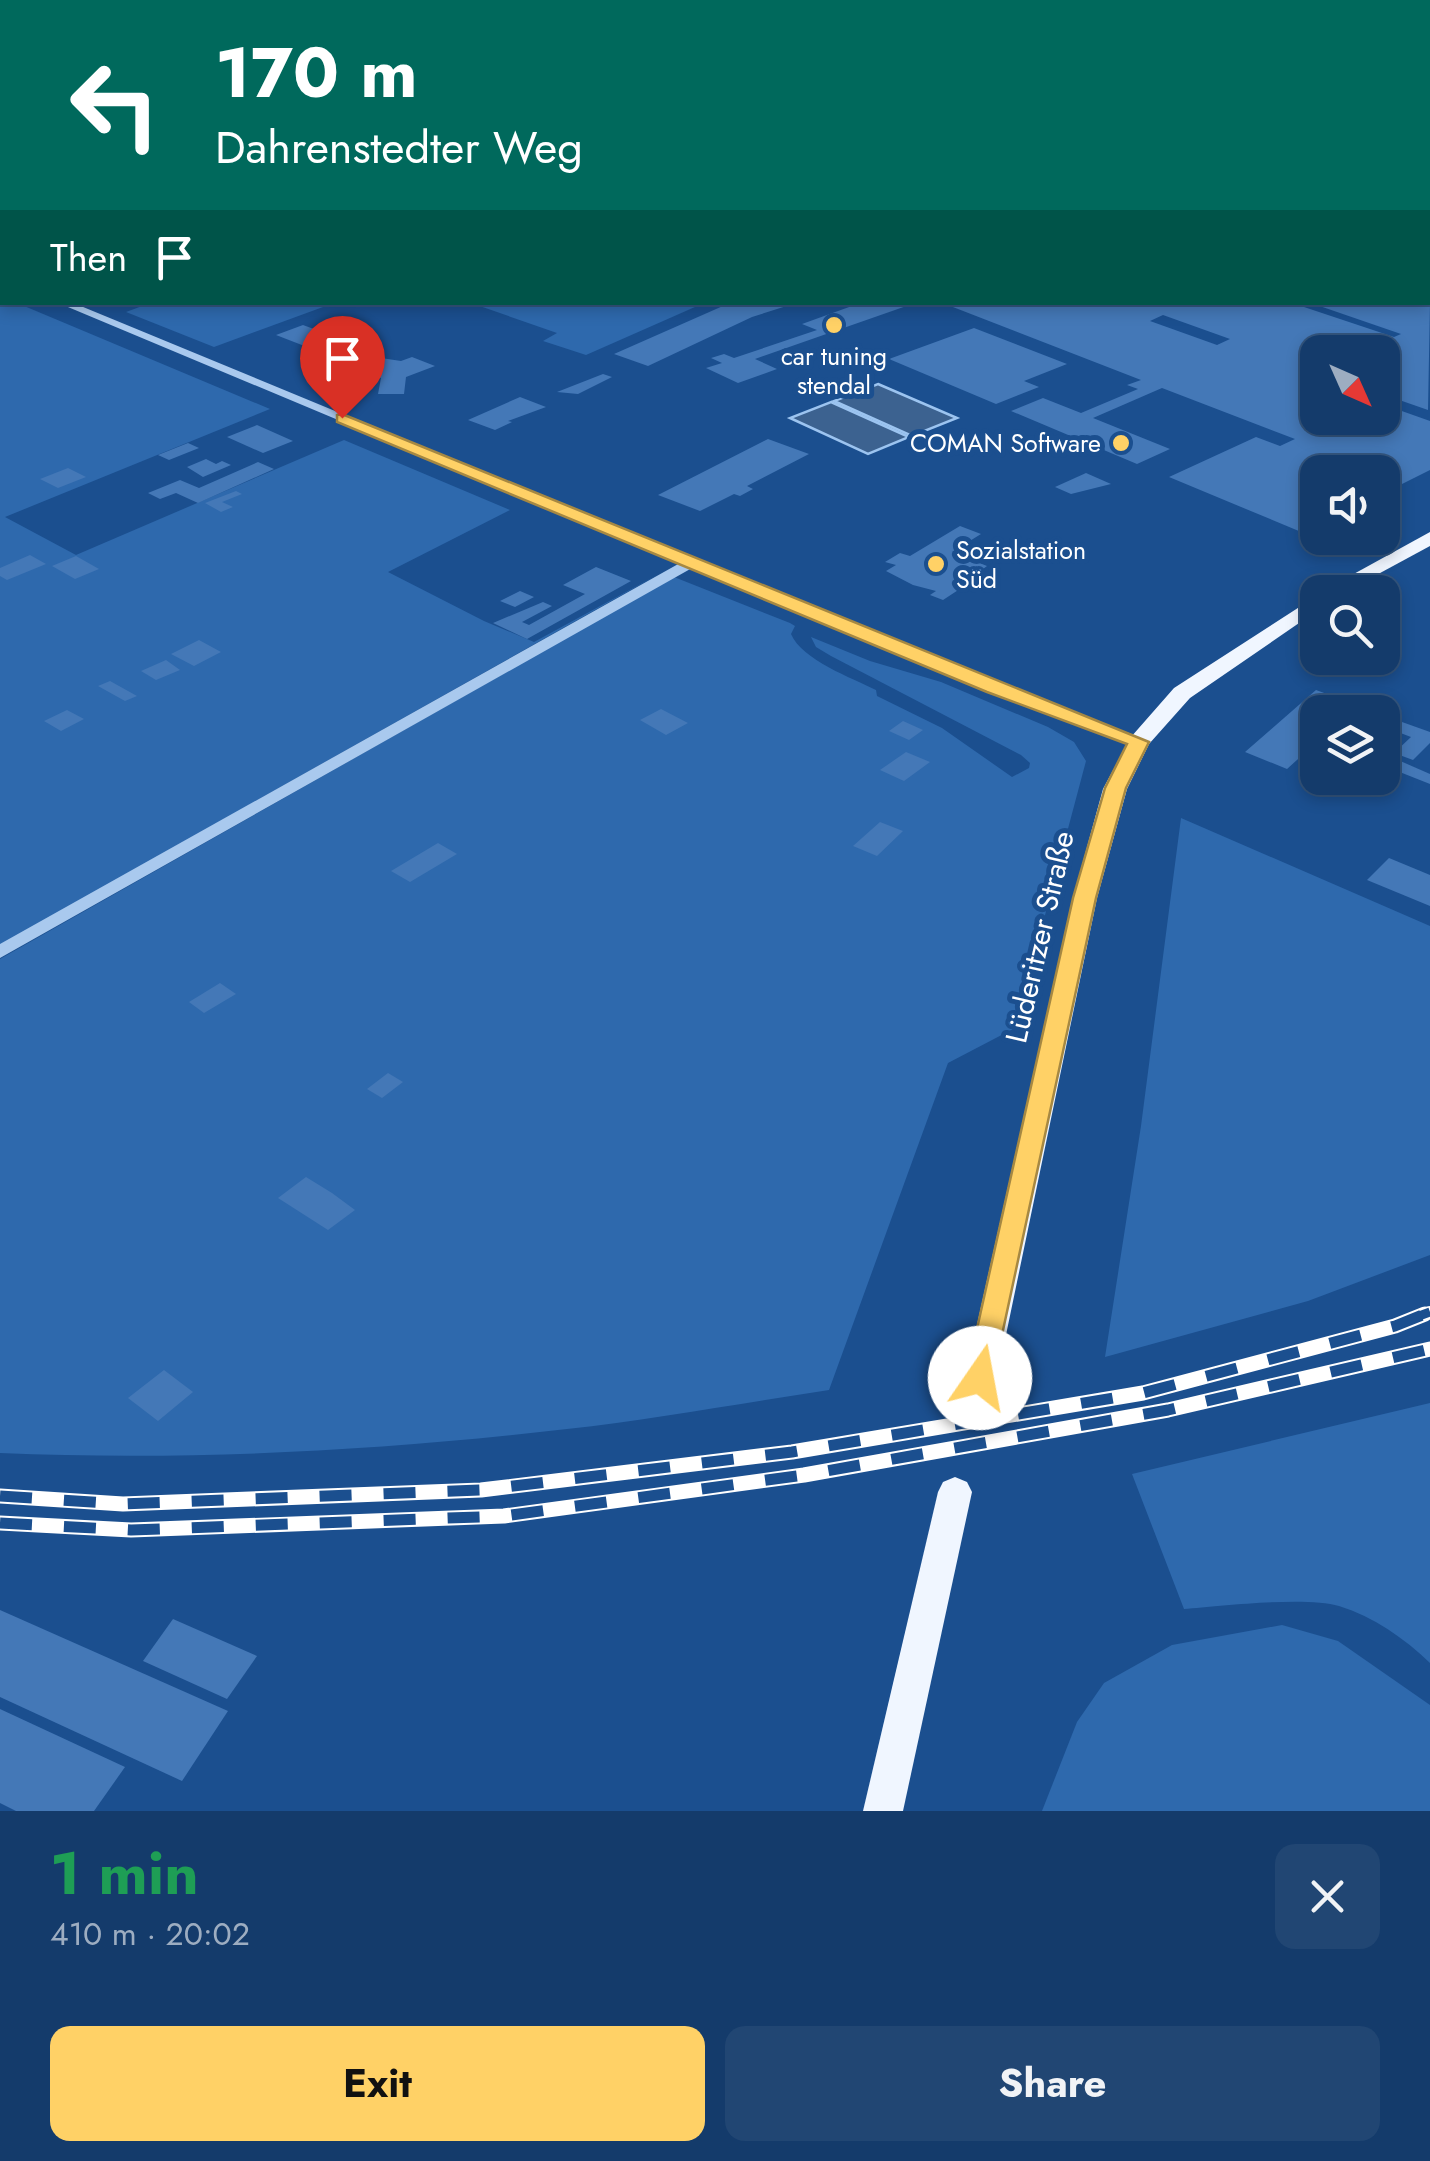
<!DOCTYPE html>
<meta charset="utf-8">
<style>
body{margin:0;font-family:Jost,sans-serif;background:#214673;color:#f1f3f6;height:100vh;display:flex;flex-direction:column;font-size:38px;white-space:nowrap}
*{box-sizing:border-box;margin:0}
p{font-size:32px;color:#9dadc1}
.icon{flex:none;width:55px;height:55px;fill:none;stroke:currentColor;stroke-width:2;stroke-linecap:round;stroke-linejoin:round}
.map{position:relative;height:1811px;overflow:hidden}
.drawer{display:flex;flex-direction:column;background:#143b6b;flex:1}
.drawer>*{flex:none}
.guide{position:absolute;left:0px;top:0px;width:1430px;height:305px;box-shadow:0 5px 15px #0003,0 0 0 2px #33557e;background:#00695c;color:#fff;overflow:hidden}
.needle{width:65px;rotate:135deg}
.fabs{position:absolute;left:1300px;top:335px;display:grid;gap:20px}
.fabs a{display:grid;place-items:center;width:100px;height:100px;border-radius:20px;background:#143b6b;box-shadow:0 5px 15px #0003,0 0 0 2px #33557e;font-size:50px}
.pin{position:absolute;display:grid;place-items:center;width:85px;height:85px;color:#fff;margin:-102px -42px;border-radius:50% 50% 50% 0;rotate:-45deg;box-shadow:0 0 10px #0007}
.pin .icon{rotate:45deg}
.me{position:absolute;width:110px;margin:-55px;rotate:12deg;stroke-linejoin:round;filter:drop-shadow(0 0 8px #0008)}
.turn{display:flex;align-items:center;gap:35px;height:210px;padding:0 50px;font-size:45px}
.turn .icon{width:130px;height:130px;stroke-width:2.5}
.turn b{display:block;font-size:70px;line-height:85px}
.then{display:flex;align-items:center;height:95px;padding:0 50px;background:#0003;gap:20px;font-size:38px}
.round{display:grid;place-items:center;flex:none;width:105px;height:105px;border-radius:20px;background:#214673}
.headline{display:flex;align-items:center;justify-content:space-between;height:170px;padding:0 50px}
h1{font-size:60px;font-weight:700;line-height:75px;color:#1e9e55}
.button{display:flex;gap:20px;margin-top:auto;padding:20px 50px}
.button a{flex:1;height:115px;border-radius:20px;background:#ffd166;color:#111;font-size:40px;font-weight:700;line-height:115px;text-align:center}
.button a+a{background:#214673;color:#f1f3f6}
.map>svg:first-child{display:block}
.green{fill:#2e69ad}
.water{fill:#3c6290;stroke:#9cc4f0;stroke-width:2.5}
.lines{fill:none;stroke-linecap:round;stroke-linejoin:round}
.stream{stroke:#9cc4f0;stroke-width:5}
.building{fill:#4478b7;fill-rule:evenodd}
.minor{fill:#a9c9ee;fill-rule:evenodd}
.major{fill:#f0f6ff;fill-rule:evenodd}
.rail-far1-casing{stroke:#fff;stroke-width:12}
.rail-casing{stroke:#fff;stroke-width:15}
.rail-far1{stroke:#1b4f8f;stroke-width:9;stroke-dasharray:25;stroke-linecap:butt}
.rail{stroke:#1b4f8f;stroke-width:11;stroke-dasharray:32;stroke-linecap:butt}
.route{fill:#ffd166;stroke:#a68842;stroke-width:2.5}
.poi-dot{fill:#ffd166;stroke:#1b4f8f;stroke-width:4}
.labels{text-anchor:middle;stroke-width:10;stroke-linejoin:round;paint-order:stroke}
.far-poi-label{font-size:25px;fill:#fff;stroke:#1b4f8f}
.street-label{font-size:30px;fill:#fff;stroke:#1b4f8f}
</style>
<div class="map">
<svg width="1430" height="1811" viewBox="0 0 1430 1811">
<rect width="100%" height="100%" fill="#1b4f8f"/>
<g class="green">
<path d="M0 296 2 302 17 303 270 409 5 517 76 555 344 440 510 510 388 572 484 621 534 642 659 574 0 945Z"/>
<path d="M153 302H334V303L214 347 126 312Z"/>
<path d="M471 303V302L704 303 586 355 543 341 557 333Z"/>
<path d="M674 577 790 623 795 626 791 634C802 660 852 678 876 690L877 696 942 728 1012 777 1029 768 1030 763 1021 755 831 656 816 647 811 637 870 661 941 682 1048 727 1074 742 1086 761 1015 1028 948 1063 829 1390C742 1403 655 1419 567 1429 380 1451 188 1461 0 1453V959Z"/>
<path d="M1181 818 1430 926V1255L1308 1301 1105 1357 1141 1126Z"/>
<path d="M1430 1403V1663C1404 1638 1374 1617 1339 1606 1306 1596 1221 1606 1184 1609L1132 1474Z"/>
<path d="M1282 1625 1338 1641 1430 1705V1811H1042L1077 1722 1104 1683 1172 1645Z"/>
</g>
<g class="water">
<path d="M878 384 957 418 912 436 834 401Z"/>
<path d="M831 402 909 437 868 454 790 418Z"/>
</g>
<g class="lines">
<path class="stream" d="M796 0 800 2"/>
</g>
<g class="building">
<path d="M732 302 796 303 752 317 648 366 614 354Z"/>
<path d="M863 302 915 303 755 359 777 369 738 383 706 368 722 363 711 358 724 354 734 358 817 330 802 324Z"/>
<path d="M940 302H1289L1394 337 1401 334 1308 302H1430L1428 410 1382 394V352H1318V418H1382V404L1430 421V470L1382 494V472H1318V528L1306 534 1169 477 1256 437 1280 446 1295 439 1162 388 1093 418 1170 449 1137 464 1011 411 1043 398 1081 413 1138 389 1127 385 1141 380ZM1163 315 1230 339 1217 345 1150 321Z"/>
<path d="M303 325 354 344 364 348 338 359 276 335Z"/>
<path d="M974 328 1067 364 1024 381 1039 387 996 404 889 359Z"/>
<path d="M412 357 435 366 406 377 404 394H378L381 378 355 369 381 358 401 361Z"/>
<path d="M603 374 612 377 578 394 557 392Z"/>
<path d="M520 397 546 407 508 421 512 422 495 430 468 420Z"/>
<path d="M257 425 293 441 263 453 227 437Z"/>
<path d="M768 439 809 454 747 486 753 489 740 496 734 494 700 511 658 495Z"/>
<path d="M188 443 199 448 169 460 158 455Z"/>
<path d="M206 459 216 464 222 461 231 465 203 477 187 467Z"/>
<path d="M258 462 274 469 198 503 176 493 160 499 148 493 180 480 199 488Z"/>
<path d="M68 468 86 477 58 488 40 479Z"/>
<path d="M1086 473 1111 484 1071 494 1055 487Z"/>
<path d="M236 491 242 494 222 502 233 507 221 512 205 503Z"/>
<path d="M960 526 981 534 952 552 987 566 971 578 975 579 943 600 930 595 936 591 913 585 886 571 896 565 885 562 900 553 910 556Z"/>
<path d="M30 555 46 564 7 580 0 576V568Z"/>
<path d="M76 556 99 569 75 579 52 566Z"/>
<path d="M596 567 631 581 527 639 493 623 543 602 552 606 522 622 529 625 585 594 563 585Z"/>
<path d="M520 591 534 597 515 607 500 601Z"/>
<path d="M199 640 221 652 194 666 171 654Z"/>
<path d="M166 660 180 670 156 680 141 671Z"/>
<path d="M110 681 137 696 125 701 98 686Z"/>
<path d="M1316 690 1357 705 1349 712H1318V741L1287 769 1245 752Z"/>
<path d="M661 709 688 723 666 735 640 720Z"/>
<path d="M67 710 84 719 61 731 44 721Z"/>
<path d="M1388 717 1430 732V743L1413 760 1394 753 1411 737 1382 726Z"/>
<path d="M903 721 923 730 909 740 889 731Z"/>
<path d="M906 752 930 762 904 781 880 770Z"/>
<path d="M1382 753 1430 774V784L1382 765Z"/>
<path d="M880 822 903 831 877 856 853 846Z"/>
<path d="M438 843 457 854 410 882 391 871Z"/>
<path d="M1389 858 1430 875V906L1367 880Z"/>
<path d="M220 983 236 994 204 1013 189 1002Z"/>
<path d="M388 1073 403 1082 382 1098 367 1089Z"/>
<path d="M306 1177 332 1193 355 1210 328 1230 278 1198Z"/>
<path d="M164 1370 193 1392 158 1421 128 1398Z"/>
<path d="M0 1610 228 1711 182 1781 0 1697Z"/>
<path d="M173 1619 257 1656 227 1699 143 1661Z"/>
<path d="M0 1709 125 1767 94 1811H16L0 1803Z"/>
</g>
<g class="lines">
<g class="minor">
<path d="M0 275 2 276V282H0Z"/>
<path d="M56 302H71L999 685 1145 739 1147 742 1145 745H1133L989 691 692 568 0 958V944L680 563Z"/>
</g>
<g class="major">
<path d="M1430 532V546L1345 592H1321Z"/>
<path d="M1318 595V610L1190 698 1149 744 1127 789 1097 898 997 1378 993 1387 981 1391 969 1387 965 1378 1073 898 1103 789 1131 737 1174 688Z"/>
<path d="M955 1477 967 1482 972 1492 903 1811H863L938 1492 943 1482Z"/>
</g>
<g class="rail-far1-casing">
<path id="rail-far1" d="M1419 1316 1430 1312"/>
</g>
<g class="rail-casing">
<g id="rail">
<path d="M0 1496 123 1504 481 1490 792 1452 1143 1393 1395 1326 1425 1314"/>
<path d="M0 1523 131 1530 504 1516 804 1475 1168 1410 1430 1349"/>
</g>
</g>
<use href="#rail-far1" class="rail-far1"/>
<use href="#rail" class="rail"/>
</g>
<path class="route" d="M342 414 1149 742 1126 788 1096 898 991 1386 980 1390 970 1386 966 1378 1073 898 1105 788 1127 744 987 692 337 422V415Z"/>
<g class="poi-dot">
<circle cx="834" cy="325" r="10"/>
<circle cx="1121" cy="443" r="10"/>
<circle cx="936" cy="564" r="10"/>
</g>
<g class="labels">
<g class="far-poi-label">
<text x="834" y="365">car tuning<tspan x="834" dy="29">stendal</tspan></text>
<text x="1101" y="452" text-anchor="end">COMAN Software</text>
<text x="956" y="559" text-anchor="start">Sozialstation<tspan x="956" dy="29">Süd</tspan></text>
</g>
<g class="street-label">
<text transform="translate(1040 937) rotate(-77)" y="10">Lüderitzer Straße</text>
</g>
</g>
</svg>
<div class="fabs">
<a><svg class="needle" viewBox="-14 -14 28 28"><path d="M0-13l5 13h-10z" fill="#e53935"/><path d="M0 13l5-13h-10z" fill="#9dadc1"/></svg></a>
<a><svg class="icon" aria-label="sound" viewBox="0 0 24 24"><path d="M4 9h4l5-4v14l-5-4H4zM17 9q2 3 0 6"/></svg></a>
<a><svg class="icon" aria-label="search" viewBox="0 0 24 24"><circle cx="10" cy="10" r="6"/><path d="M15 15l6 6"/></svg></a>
<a><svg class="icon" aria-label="layers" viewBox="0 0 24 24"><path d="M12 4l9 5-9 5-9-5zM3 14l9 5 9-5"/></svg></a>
</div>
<div class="pin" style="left:342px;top:418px;background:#d93025"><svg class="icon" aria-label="arrive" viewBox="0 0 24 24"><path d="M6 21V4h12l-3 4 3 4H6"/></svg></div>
<svg class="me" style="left:980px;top:1378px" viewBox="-20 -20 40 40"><circle r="19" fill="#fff"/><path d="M0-13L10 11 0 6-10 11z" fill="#ffd166"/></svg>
<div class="guide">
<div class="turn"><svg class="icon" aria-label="left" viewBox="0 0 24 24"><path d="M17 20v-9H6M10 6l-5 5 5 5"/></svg><div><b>170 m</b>Dahrenstedter Weg</div></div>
<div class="then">Then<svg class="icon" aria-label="arrive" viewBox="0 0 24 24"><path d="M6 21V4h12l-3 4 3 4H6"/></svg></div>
</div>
</div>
<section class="drawer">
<div class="headline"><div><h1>1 min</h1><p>410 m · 20:02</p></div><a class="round"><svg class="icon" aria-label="close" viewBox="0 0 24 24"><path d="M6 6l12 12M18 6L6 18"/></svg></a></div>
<div class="button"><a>Exit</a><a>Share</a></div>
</section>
